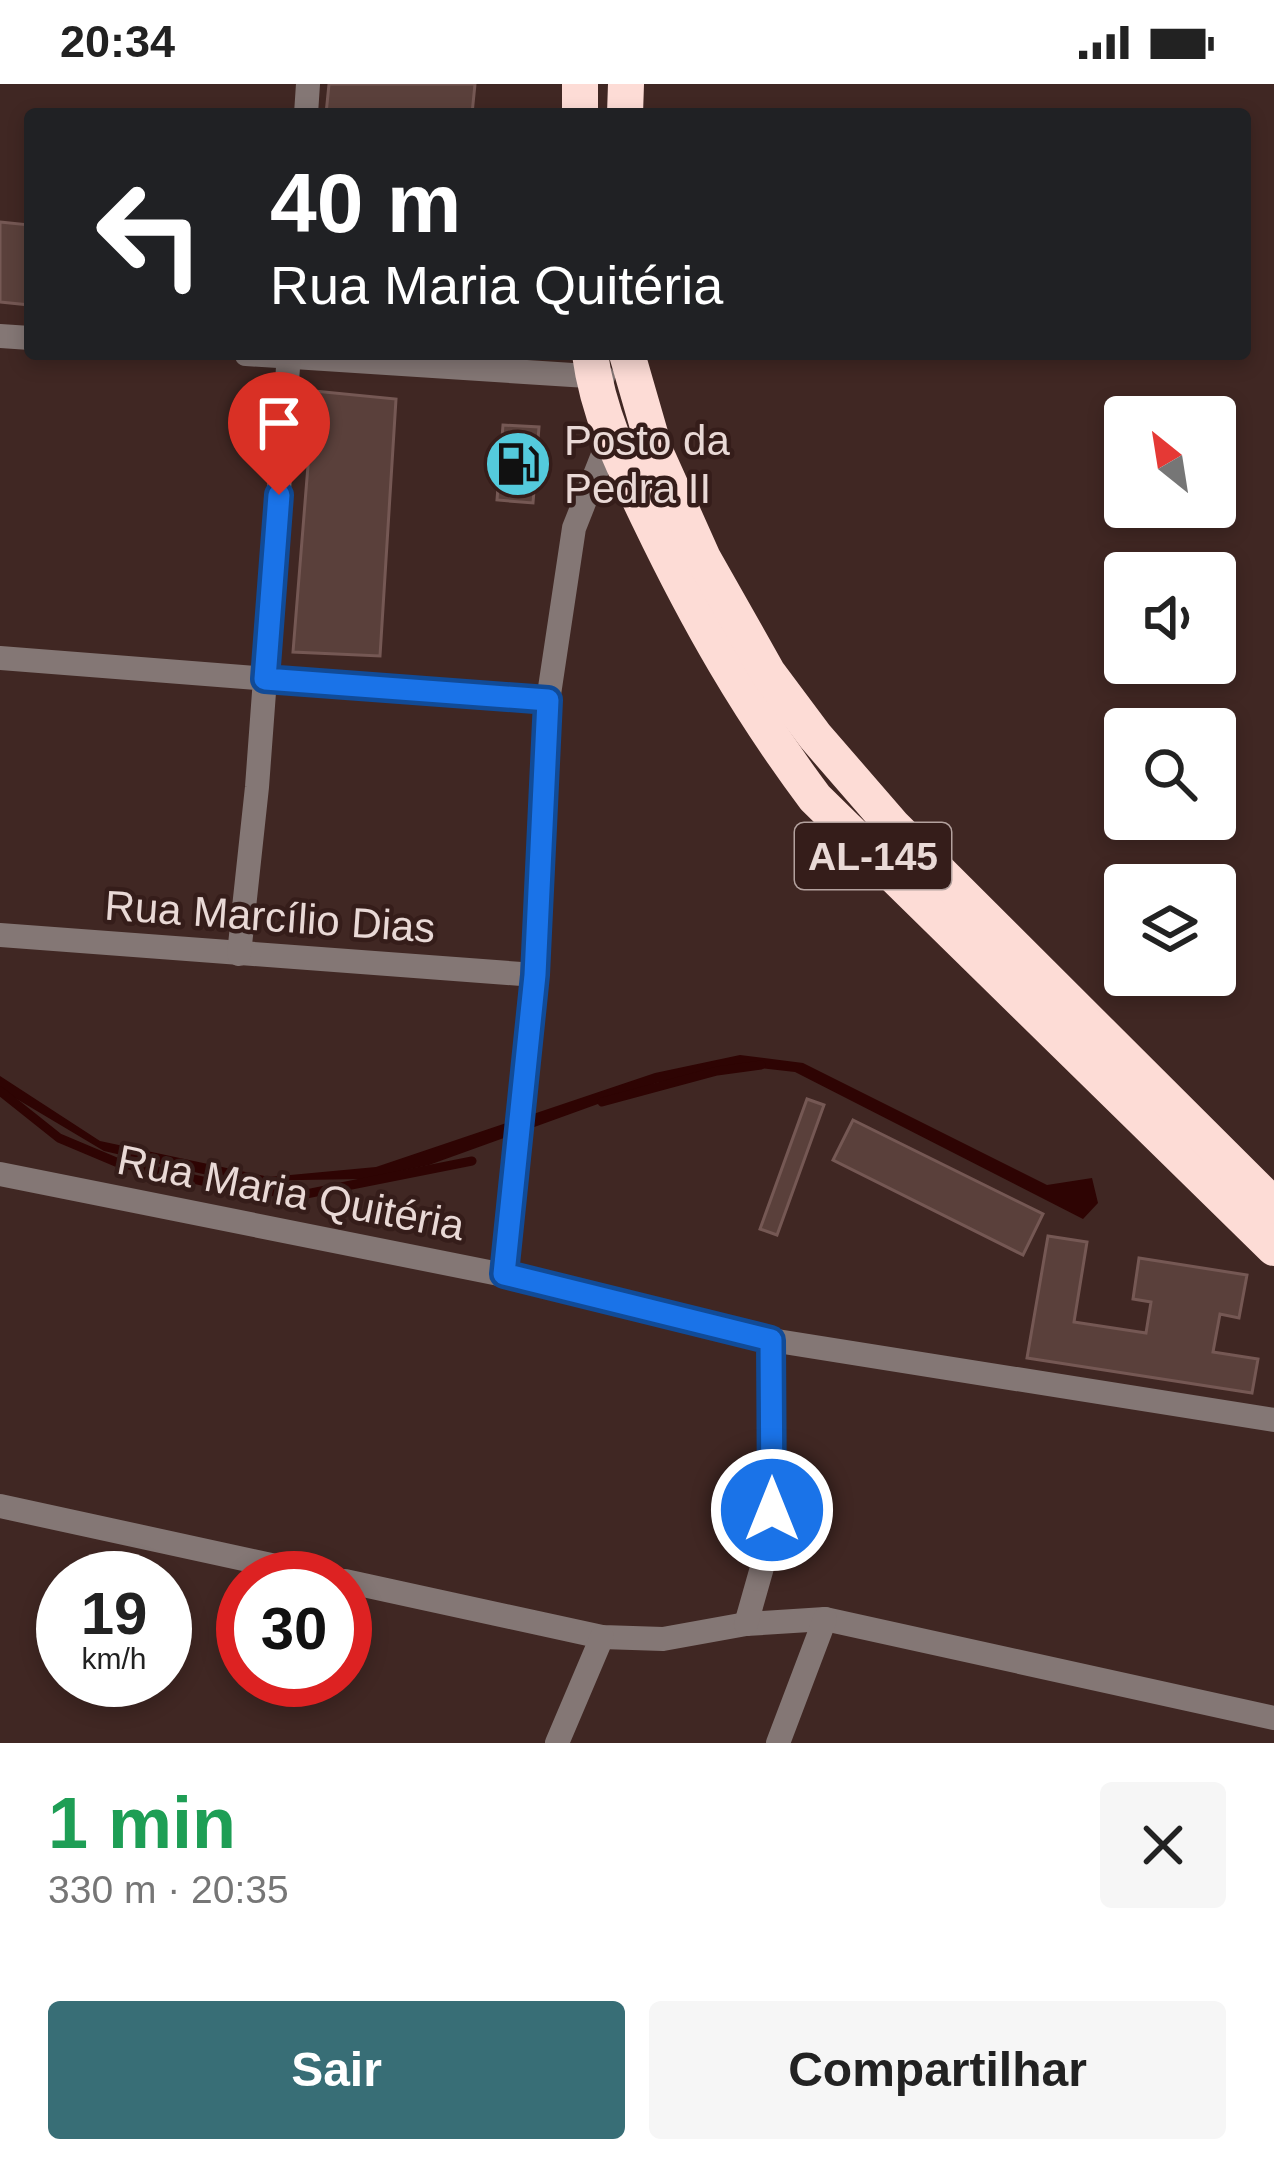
<!DOCTYPE html>
<html lang="pt">
<meta charset="utf-8">
<style>
body{margin:0;font-family:Arial,sans-serif;background:#f6f6f6;color:#222;height:100vh;display:flex;flex-direction:column;font-size:45px;white-space:nowrap}
*{box-sizing:border-box;margin:0}
p{font-size:39px;color:#767676}
.icon{flex:none;width:66px;height:66px;fill:none;stroke:currentColor;stroke-width:2;stroke-linecap:round;stroke-linejoin:round}
.map{position:relative;height:1659px;overflow:hidden}
.panel{display:flex;flex-direction:column;background:#fff;flex:1}
.panel>*{flex:none}
.top-card{position:absolute;left:24px;top:24px;width:1227px;height:252px;border-radius:12px;box-shadow:0 6px 18px #0003;background:#202124;color:#fff;overflow:hidden}
.needle{width:78px;rotate:330deg}
.fabs{position:absolute;left:1104px;top:312px;display:grid;gap:24px}
.fabs a{display:grid;place-items:center;width:132px;height:132px;border-radius:12px;background:#fff;box-shadow:0 6px 18px #0003;font-size:60px}
.speed{position:absolute;left:36px;top:1467px;display:flex;gap:24px;font-size:60px;font-weight:700;text-align:center}
.speed>*{display:grid;place-content:center;width:156px;height:156px;border-radius:50%;background:#fff;box-shadow:0 6px 18px #0003;line-height:1}
.speed small{font-size:30px;font-weight:400}
.speed .limit{border:18px solid #d22;background:#fff;color:#111}
.pin{position:absolute;display:grid;place-items:center;width:102px;height:102px;color:#fff;margin:-123px -51px;border-radius:50% 50% 50% 0;rotate:-45deg;box-shadow:0 0 12px #0007}
.pin .icon{rotate:45deg}
.me{position:absolute;width:132px;margin:-66px;rotate:0deg;stroke-linejoin:round;filter:drop-shadow(0 0 9px #0008)}
.turn{display:flex;align-items:center;gap:42px;height:252px;padding:0 48px;font-size:54px}
.turn .icon{width:156px;height:156px;stroke-width:2.5}
.turn b{display:block;font-size:84px;line-height:102px}
.round{display:grid;place-items:center;flex:none;width:126px;height:126px;border-radius:12px;background:#f6f6f6}
.headline{display:flex;align-items:center;justify-content:space-between;height:204px;padding:0 48px}
h1{font-size:72px;font-weight:700;line-height:90px;color:#1e9e55}
.primary-button{display:flex;gap:24px;margin-top:auto;padding:24px 48px}
.primary-button a{flex:1;height:138px;border-radius:12px;background:#386e76;color:#fff;font-size:48px;font-weight:700;line-height:138px;text-align:center}
.primary-button a+a{background:#f6f6f6;color:#222}
.status{display:flex;justify-content:space-between;align-items:center;height:84px;padding:0 60px;background:#fff;direction:ltr}
.status svg{height:33px;fill:currentColor}
.map>svg:first-child{display:block}
.water{fill:#2e0403}
.lines{fill:none;stroke-linecap:round;stroke-linejoin:round}
.stream{stroke:#2e0403;stroke-width:9}
.building{fill:#5a403b;stroke:#755854;stroke-width:3}
.street{stroke:#847775;stroke-width:24}
.highway{stroke:#fddcd6;stroke-width:36}
.route-casing{stroke:#114b97;stroke-width:30}
.route{stroke:#1a73e8;stroke-width:21}
.labels{text-anchor:middle;stroke-width:9;stroke-linejoin:round;paint-order:stroke}
.shield{fill:#351d1a;stroke:#b3a19e;stroke-width:3}
.shield-label{font-size:39px;font-weight:bold;fill:#e9d9d6}
.poi-label{font-size:42px;fill:#e9d9d6;stroke:#351d1a;text-anchor:start}
.street-label{font-size:42px;fill:#e9d9d6;stroke:#351d1a}
</style>
<div class="status"><b>20:34</b><svg viewBox="0 0 49 12"><path d="M0 12V9h3v3zM5 12V6h3v6zM10 12V3h3v9zM15 12V0h3v12zM26 1h20v11H26zM47 4h2v5h-2z"/></svg></div>
<div class="map">
<svg width="1274" height="1659" viewBox="0 0 1274 1659">
<rect width="100%" height="100%" fill="#402723"/>
<path class="water" d="M740 971 803 979 1047 1101 1092 1094 1098 1119 1083 1135 795 988 742 982 656 999 429 1081 363 1095 233 1097 104 1067 0 1005V992L100 1057 269 1093 376 1083 655 989Z"/>
<g class="lines">
<g class="stream">
<path d="M0 1007 59 1054 116 1078 225 1102 301 1111 472 1077"/>
<path d="M602 1018 717 987 761 981"/>
</g>
</g>
<g class="building">
<path d="M329 0H475L472 30H326Z"/>
<path d="M0 138 30 141V221L0 218Z"/>
<path d="M314 307 396 315 380 572 293 568Z"/>
<path d="M503 341 539 343 533 419 497 416Z"/>
<path d="M807 1015 824 1021 777 1151 760 1145Z"/>
<path d="M853 1036 1043 1130 1023 1171 833 1076Z"/>
<path d="M1048 1152 1087 1158 1074 1238 1146 1249 1151 1218 1133 1215 1139 1174 1247 1191 1239 1234 1220 1230 1213 1268 1258 1275 1252 1309 1027 1274Z"/>
</g>
<g class="lines">
<g class="street">
<path d="M306 30 308 0"/>
<path d="M0 252 30 254"/>
<path d="M246 270 603 293"/>
<path d="M0 574 548 617"/>
<path d="M0 851 535 891"/>
<path d="M239 870 257 703 289 270"/>
<path d="M0 1090 504 1191 771 1256 1274 1336"/>
<path d="M504 1191 535 891 548 617 574 444 610 353"/>
<path d="M0 1422 331 1494"/>
<path d="M345 1497 602 1553 663 1555 746 1540 825 1535 1274 1634"/>
<path d="M746 1540 765 1473 772 1426 771 1256"/>
<path d="M557 1659 602 1553"/>
<path d="M778 1659 825 1535"/>
</g>
<g class="highway">
<path d="M580 30V0"/>
<path d="M625 30 626 0"/>
<path d="M590 270C598 330 623 381 649 435 698 537 747 623 815 714L1274 1164"/>
<path d="M627 270 655 367 703 474 768 589 815 652 893 742 1274 1122"/>
</g>
</g>
<g class="lines">
<g class="route-casing">
<path id="route" d="M279 411 265 595 548 616 535 891 504 1190 771 1256 772 1426"/>
</g>
<use href="#route" class="route"/>
</g>
<defs>
<g id="fuel-disc" transform="scale(3.45)"><circle r="9.5" fill="#54cadc" stroke="#351d1a"/><path d="M-5.5-6h7V0h2V4h1.3V-2.5L3-4.5l.8-.8L6-3V5H2.5V1h-1V6h-7ZM-4.2-4.7v3.2H.2V-4.7Z" fill="#111"/></g>
</defs>
<g fill-rule="evenodd">
<use href="#fuel-disc" x="518" y="380"/>
</g>
<g class="labels">
<rect class="shield" x="795" y="739" width="156" height="66" rx="9"/>
<g class="shield-label">
<text x="873" y="786">AL-145</text>
</g>
<g class="poi-label">
<text x="564" y="371">Posto da<tspan x="564" dy="48">Pedra II</tspan></text>
</g>
<g class="street-label">
<text transform="translate(270 832) rotate(4)" y="15">Rua Marcílio Dias</text>
<text transform="translate(291 1108) rotate(11)" y="15">Rua Maria Quitéria</text>
</g>
</g>
</svg>
<div class="fabs">
<a><svg class="needle" viewBox="-14 -14 28 28"><path d="M0-13l5 13h-10z" fill="#e53935"/><path d="M0 13l5-13h-10z" fill="#767676"/></svg></a>
<a><svg class="icon" aria-label="sound" viewBox="0 0 24 24"><path d="M4 9h4l5-4v14l-5-4H4zM17 9q2 3 0 6"/></svg></a>
<a><svg class="icon" aria-label="search" viewBox="0 0 24 24"><circle cx="10" cy="10" r="6"/><path d="M15 15l6 6"/></svg></a>
<a><svg class="icon" aria-label="layers" viewBox="0 0 24 24"><path d="M12 4l9 5-9 5-9-5zM3 14l9 5 9-5"/></svg></a>
</div>
<div class="speed"><div>19<small>km/h</small></div><div class="limit">30</div></div>
<div class="pin" style="left:279px;top:411px;background:#d93025"><svg class="icon" aria-label="arrive" viewBox="0 0 24 24"><path d="M6 21V4h12l-3 4 3 4H6"/></svg></div>
<svg class="me" style="left:772px;top:1426px" viewBox="-20 -20 40 40"><circle r="17" fill="#1a73e8" stroke="#fff" stroke-width="3"/><path d="M0-11L8 9 0 5-8 9z" fill="#fff"/></svg>
<div class="top-card">
<div class="turn"><svg class="icon" aria-label="left" viewBox="0 0 24 24"><path d="M17 20v-9H6M10 6l-5 5 5 5"/></svg><div><b>40 m</b>Rua Maria Quitéria</div></div>
</div>
</div>
<section class="panel">
<div class="headline"><div><h1>1 min</h1><p>330 m · 20:35</p></div><a class="round"><svg class="icon" aria-label="close" viewBox="0 0 24 24"><path d="M6 6l12 12M18 6L6 18"/></svg></a></div>
<div class="primary-button"><a>Sair</a><a>Compartilhar</a></div>
</section>
